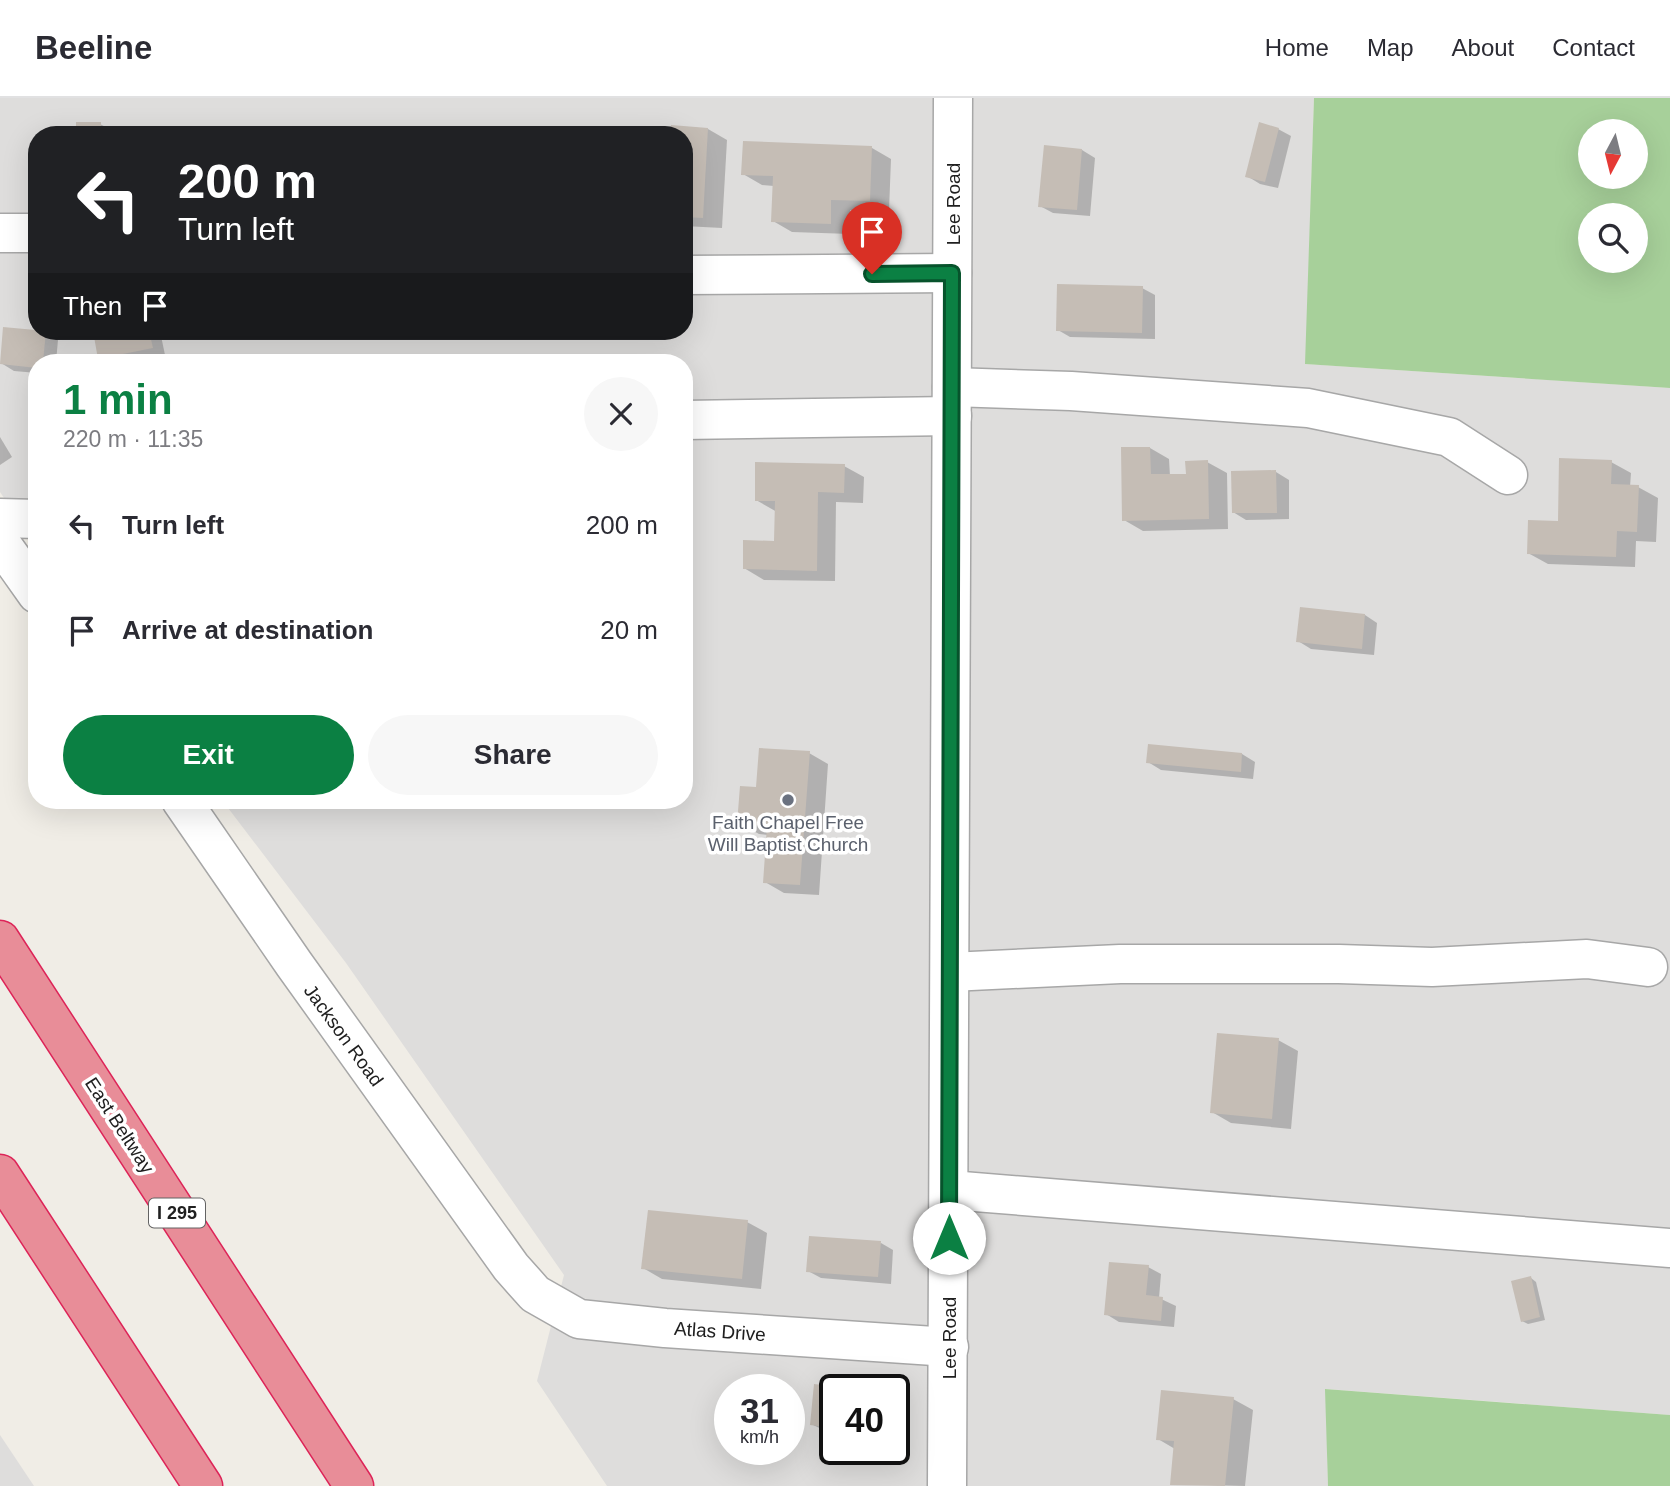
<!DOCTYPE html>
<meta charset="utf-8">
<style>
body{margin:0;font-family:Arial,sans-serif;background:#f7f7f7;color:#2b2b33;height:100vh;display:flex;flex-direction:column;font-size:26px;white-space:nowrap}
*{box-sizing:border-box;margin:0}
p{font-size:23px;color:#7c7c81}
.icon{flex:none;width:38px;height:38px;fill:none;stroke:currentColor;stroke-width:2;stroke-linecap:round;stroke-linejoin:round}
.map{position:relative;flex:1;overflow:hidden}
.panel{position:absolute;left:28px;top:256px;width:665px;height:455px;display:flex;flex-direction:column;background:#fff;border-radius:28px;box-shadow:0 7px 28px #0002}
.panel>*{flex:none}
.banner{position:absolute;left:28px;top:28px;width:665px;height:214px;border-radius:28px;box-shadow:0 7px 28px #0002;background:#202124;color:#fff;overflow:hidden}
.needle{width:46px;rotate:187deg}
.buttons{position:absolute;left:1578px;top:21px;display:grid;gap:14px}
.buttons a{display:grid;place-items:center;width:70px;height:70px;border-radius:50%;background:#fff;box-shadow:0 7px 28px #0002;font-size:35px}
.speed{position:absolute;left:714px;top:1276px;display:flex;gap:14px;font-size:35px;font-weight:700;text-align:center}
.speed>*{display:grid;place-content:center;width:91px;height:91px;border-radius:50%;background:#fff;box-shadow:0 7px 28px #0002;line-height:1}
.speed small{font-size:18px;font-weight:400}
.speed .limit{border:4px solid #111;border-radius:10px;background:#fff;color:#111}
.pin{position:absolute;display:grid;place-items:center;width:60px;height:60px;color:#fff;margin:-72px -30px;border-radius:50% 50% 50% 0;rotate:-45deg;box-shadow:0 0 7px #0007}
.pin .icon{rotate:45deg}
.me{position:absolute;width:77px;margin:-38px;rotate:0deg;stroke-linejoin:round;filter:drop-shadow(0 0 5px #0008)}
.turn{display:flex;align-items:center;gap:24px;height:147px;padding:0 35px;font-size:32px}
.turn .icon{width:91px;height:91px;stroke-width:2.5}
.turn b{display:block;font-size:49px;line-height:60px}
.then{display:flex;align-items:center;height:66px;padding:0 35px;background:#0003;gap:14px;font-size:26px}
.round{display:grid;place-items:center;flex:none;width:74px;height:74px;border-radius:37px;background:#f7f7f7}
.headline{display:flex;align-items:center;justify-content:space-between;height:119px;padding:0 35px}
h1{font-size:42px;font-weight:700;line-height:52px;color:#0b8043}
.primary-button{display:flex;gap:14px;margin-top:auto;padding:14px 35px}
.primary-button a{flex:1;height:80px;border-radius:42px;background:#0b8043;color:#fff;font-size:28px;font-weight:700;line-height:80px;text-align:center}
.primary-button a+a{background:#f7f7f7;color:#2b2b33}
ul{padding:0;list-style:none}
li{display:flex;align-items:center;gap:21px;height:105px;padding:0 35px}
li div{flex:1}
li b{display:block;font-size:26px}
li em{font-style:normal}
header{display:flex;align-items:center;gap:42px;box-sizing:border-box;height:98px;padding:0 35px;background:#fff;border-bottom:2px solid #e1e1e2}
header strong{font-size:33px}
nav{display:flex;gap:38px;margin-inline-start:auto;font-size:24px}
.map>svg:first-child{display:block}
.residential{fill:#dedddc;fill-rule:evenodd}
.forest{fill:#a7d09a;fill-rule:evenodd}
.shadow{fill:#0003}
.building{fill:#c5bdb5}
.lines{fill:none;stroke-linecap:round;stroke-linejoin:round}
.minor-casing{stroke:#a7a7a7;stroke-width:41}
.highway-casing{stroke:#dd2458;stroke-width:41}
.minor{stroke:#fff;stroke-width:38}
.highway{stroke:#e88d98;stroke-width:38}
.route-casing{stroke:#07532c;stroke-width:18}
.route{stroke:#0b8043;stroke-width:12}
.worship-dot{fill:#6b7280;stroke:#fff;stroke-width:2.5}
.labels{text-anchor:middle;stroke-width:7;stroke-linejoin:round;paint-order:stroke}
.shield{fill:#fff;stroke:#636363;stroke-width:2}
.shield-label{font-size:18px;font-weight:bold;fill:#202020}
.street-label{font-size:19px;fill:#202020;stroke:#fff}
.worship-label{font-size:19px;fill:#5b616d;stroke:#fff}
</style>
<header>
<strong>Beeline</strong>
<nav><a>Home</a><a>Map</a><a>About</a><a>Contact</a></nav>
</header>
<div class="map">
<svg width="1670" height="1388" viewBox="0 0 1670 1388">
<rect width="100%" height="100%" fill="#f0ede6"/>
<g class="residential">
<path d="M0 0H1314L1306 266 1670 290V1317L1326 1291 1328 1388H607L537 1283 564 1177 346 865 222 702H684V264H37V449L0 394ZM37 37H684V233H37ZM730 1292H789V1351H730ZM835 1292H894V1351H835Z"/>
<path d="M0 1337 34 1388H0Z"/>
</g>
<g class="forest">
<path d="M1314 0H1670V290L1305 266ZM1591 33H1636V79H1591ZM1591 117H1636V163H1591Z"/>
<path d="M1325 1291 1670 1317V1388H1328Z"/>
</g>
<g class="shadow">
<path d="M100 26 113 33V37H77Z"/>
<path d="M708 31 727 42 722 130 684 128V37Z"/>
<path d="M1278 31 1291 38 1278 90 1260 86 1247 78Z"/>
<path d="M1045 49 1082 52 1095 60 1090 118 1053 115 1040 108Z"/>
<path d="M872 50 891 61 889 113 850 112V136L792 134 773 123 774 88 762 87 743 76Z"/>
<path d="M1142 190 1155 197V241L1070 239 1058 232Z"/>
<path d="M95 233H160L165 257 126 264H108L100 259Z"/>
<path d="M46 235 58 242 56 264H37V275L14 273 1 265Z"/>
<path d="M0 339 12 359 0 367Z"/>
<path d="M1150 350 1169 361 1170 378 1188 377 1207 364 1227 375 1228 431 1143 433 1124 422Z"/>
<path d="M1611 364 1631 375 1630 389H1638L1658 400 1656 444 1636 443 1635 469 1548 466 1528 455 1559 425Z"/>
<path d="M844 368 864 379 863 405 836 404 835 483 764 482 744 470 776 445 777 414 756 402Z"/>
<path d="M1276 374 1289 382V421L1246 422 1233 414Z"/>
<path d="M1365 517 1377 525 1374 557 1311 551 1298 543Z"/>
<path d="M684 641 693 646 690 682H684Z"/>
<path d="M809 655 828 666 819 797 784 795 765 784 768 737 759 736 739 725 758 691Z"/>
<path d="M1242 656 1255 664 1253 681 1161 672 1148 664Z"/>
<path d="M1278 942 1298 953 1291 1031 1231 1025 1212 1014Z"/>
<path d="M747 1124 767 1135 761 1191 662 1181 643 1170Z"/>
<path d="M881 1145 893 1152 891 1186 821 1180 808 1173Z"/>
<path d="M1148 1169 1161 1176 1159 1200 1176 1208 1174 1229 1119 1224 1106 1216Z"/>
<path d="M1531 1180 1536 1184 1545 1222 1528 1226 1522 1223Z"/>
<path d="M815 1288 847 1292H835V1347L827 1343 828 1334 811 1326Z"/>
<path d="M1233 1301 1253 1312 1245 1388 1172 1386 1175 1351 1158 1341Z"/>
</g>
<g class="building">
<rect x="76" y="24" width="25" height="13"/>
<path d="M1259 24 1279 30 1265 84 1245 79Z"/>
<path d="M671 27 708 30 703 120 684 119V37H670Z"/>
<path d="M743 43 872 48 870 103 831 102V126L771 124 773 78 741 77Z"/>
<path d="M1044 47 1082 51 1077 112 1038 109Z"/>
<path d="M1057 186 1143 188 1142 235 1056 233Z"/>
<path d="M3 229 46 233 43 264H37V270L0 266Z"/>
<path d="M93 233H149L153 250 98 261Z"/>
<path d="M1121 349H1150L1151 376H1186L1185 363 1208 362 1209 421 1122 423Z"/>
<path d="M1559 360 1612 362 1611 386 1639 387 1637 434 1617 433 1616 459 1527 456 1528 422 1558 423Z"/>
<path d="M755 364 845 366 844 395 818 394 817 473 743 471V442L774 443 775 403H755Z"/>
<path d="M1276 372 1277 415H1232L1231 373Z"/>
<path d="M1300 509 1365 516 1362 551 1296 544Z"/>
<path d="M1148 646 1242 655 1241 674 1146 665Z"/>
<path d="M759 650 810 653 800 787 763 785 767 728 737 726 740 688 756 689Z"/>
<path d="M1217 935 1279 940 1272 1021 1210 1015Z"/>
<path d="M648 1112 748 1122 742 1181 641 1171Z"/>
<path d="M809 1138 881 1143 878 1179 806 1174Z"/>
<path d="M1109 1164 1149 1167 1146 1197 1163 1199 1161 1223 1104 1217Z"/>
<path d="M1531 1178 1540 1219 1521 1224 1511 1183Z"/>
<path d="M814 1286 846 1290V1292H835V1345L825 1344 826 1329 810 1327Z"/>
<path d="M1161 1292 1234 1299 1225 1388 1170 1387 1174 1343 1156 1342Z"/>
</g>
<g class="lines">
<g class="minor-casing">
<g id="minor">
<path d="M0 135H37"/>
<path d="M684 177 952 175"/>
<path d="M952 289 1071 293 1308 310 1449 339 1508 377"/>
<path d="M684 322 952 318"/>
<path d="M0 420 37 421"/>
<path d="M0 444 37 496"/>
<path d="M181 702 294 866 511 1169 535 1196 579 1221 665 1230 949 1249"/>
<path d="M950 874 1120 866H1339L1432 869 1587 861 1648 869"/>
<path d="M950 1092 1670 1150"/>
<path d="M947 1388 953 0"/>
</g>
</g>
<g class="highway-casing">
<g id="highway">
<path d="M0 842 354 1388"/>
<path d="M0 1076 203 1388"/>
</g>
</g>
<use href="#minor" class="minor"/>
<use href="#highway" class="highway"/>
</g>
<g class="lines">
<g class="route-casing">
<path id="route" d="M872 176 952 175 949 1140"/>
</g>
<use href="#route" class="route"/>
</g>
<circle class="worship-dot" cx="788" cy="702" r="7"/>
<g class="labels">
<rect class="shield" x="149" y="1100.5" width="56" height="29" rx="5"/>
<g class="shield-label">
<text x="177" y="1121">I 295</text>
</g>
<g class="street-label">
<text transform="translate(953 106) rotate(-90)" y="7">Lee Road</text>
<text transform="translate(344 937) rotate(54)" y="7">Jackson Road</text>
<text transform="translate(120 1027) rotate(57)" y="7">East Beltway</text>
<text transform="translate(720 1233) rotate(4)" y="7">Atlas Drive</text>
<text transform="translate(949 1240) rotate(-90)" y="7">Lee Road</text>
</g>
<g class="worship-label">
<text x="788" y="731">Faith Chapel Free<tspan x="788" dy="22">Will Baptist Church</tspan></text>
</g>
</g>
</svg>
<div class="buttons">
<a><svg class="needle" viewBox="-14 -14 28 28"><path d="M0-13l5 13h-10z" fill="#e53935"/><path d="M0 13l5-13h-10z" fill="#7c7c81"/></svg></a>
<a><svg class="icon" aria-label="search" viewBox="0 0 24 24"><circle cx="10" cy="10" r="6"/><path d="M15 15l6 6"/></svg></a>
</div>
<div class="speed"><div>31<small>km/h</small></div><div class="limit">40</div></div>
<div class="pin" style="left:872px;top:176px;background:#d93025"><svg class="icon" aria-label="arrive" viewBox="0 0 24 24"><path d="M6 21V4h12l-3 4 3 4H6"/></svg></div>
<svg class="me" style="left:949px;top:1140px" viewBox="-20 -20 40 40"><circle r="19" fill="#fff"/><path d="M0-13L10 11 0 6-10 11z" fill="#0b8043"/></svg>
<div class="banner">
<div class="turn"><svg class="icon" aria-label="left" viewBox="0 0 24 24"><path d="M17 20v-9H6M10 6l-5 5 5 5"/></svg><div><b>200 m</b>Turn left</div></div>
<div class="then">Then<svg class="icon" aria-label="arrive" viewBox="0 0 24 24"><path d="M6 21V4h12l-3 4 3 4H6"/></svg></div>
</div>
<section class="panel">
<div class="headline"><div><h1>1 min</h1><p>220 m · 11:35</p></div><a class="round"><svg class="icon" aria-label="close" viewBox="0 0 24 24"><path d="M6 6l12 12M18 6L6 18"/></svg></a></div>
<ul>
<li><svg class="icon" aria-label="left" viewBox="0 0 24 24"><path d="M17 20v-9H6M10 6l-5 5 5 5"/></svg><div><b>Turn left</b></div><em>200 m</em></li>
<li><svg class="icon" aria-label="arrive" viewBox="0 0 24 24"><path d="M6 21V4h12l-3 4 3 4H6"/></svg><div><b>Arrive at destination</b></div><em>20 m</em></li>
</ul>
<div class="primary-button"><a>Exit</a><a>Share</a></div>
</section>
</div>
